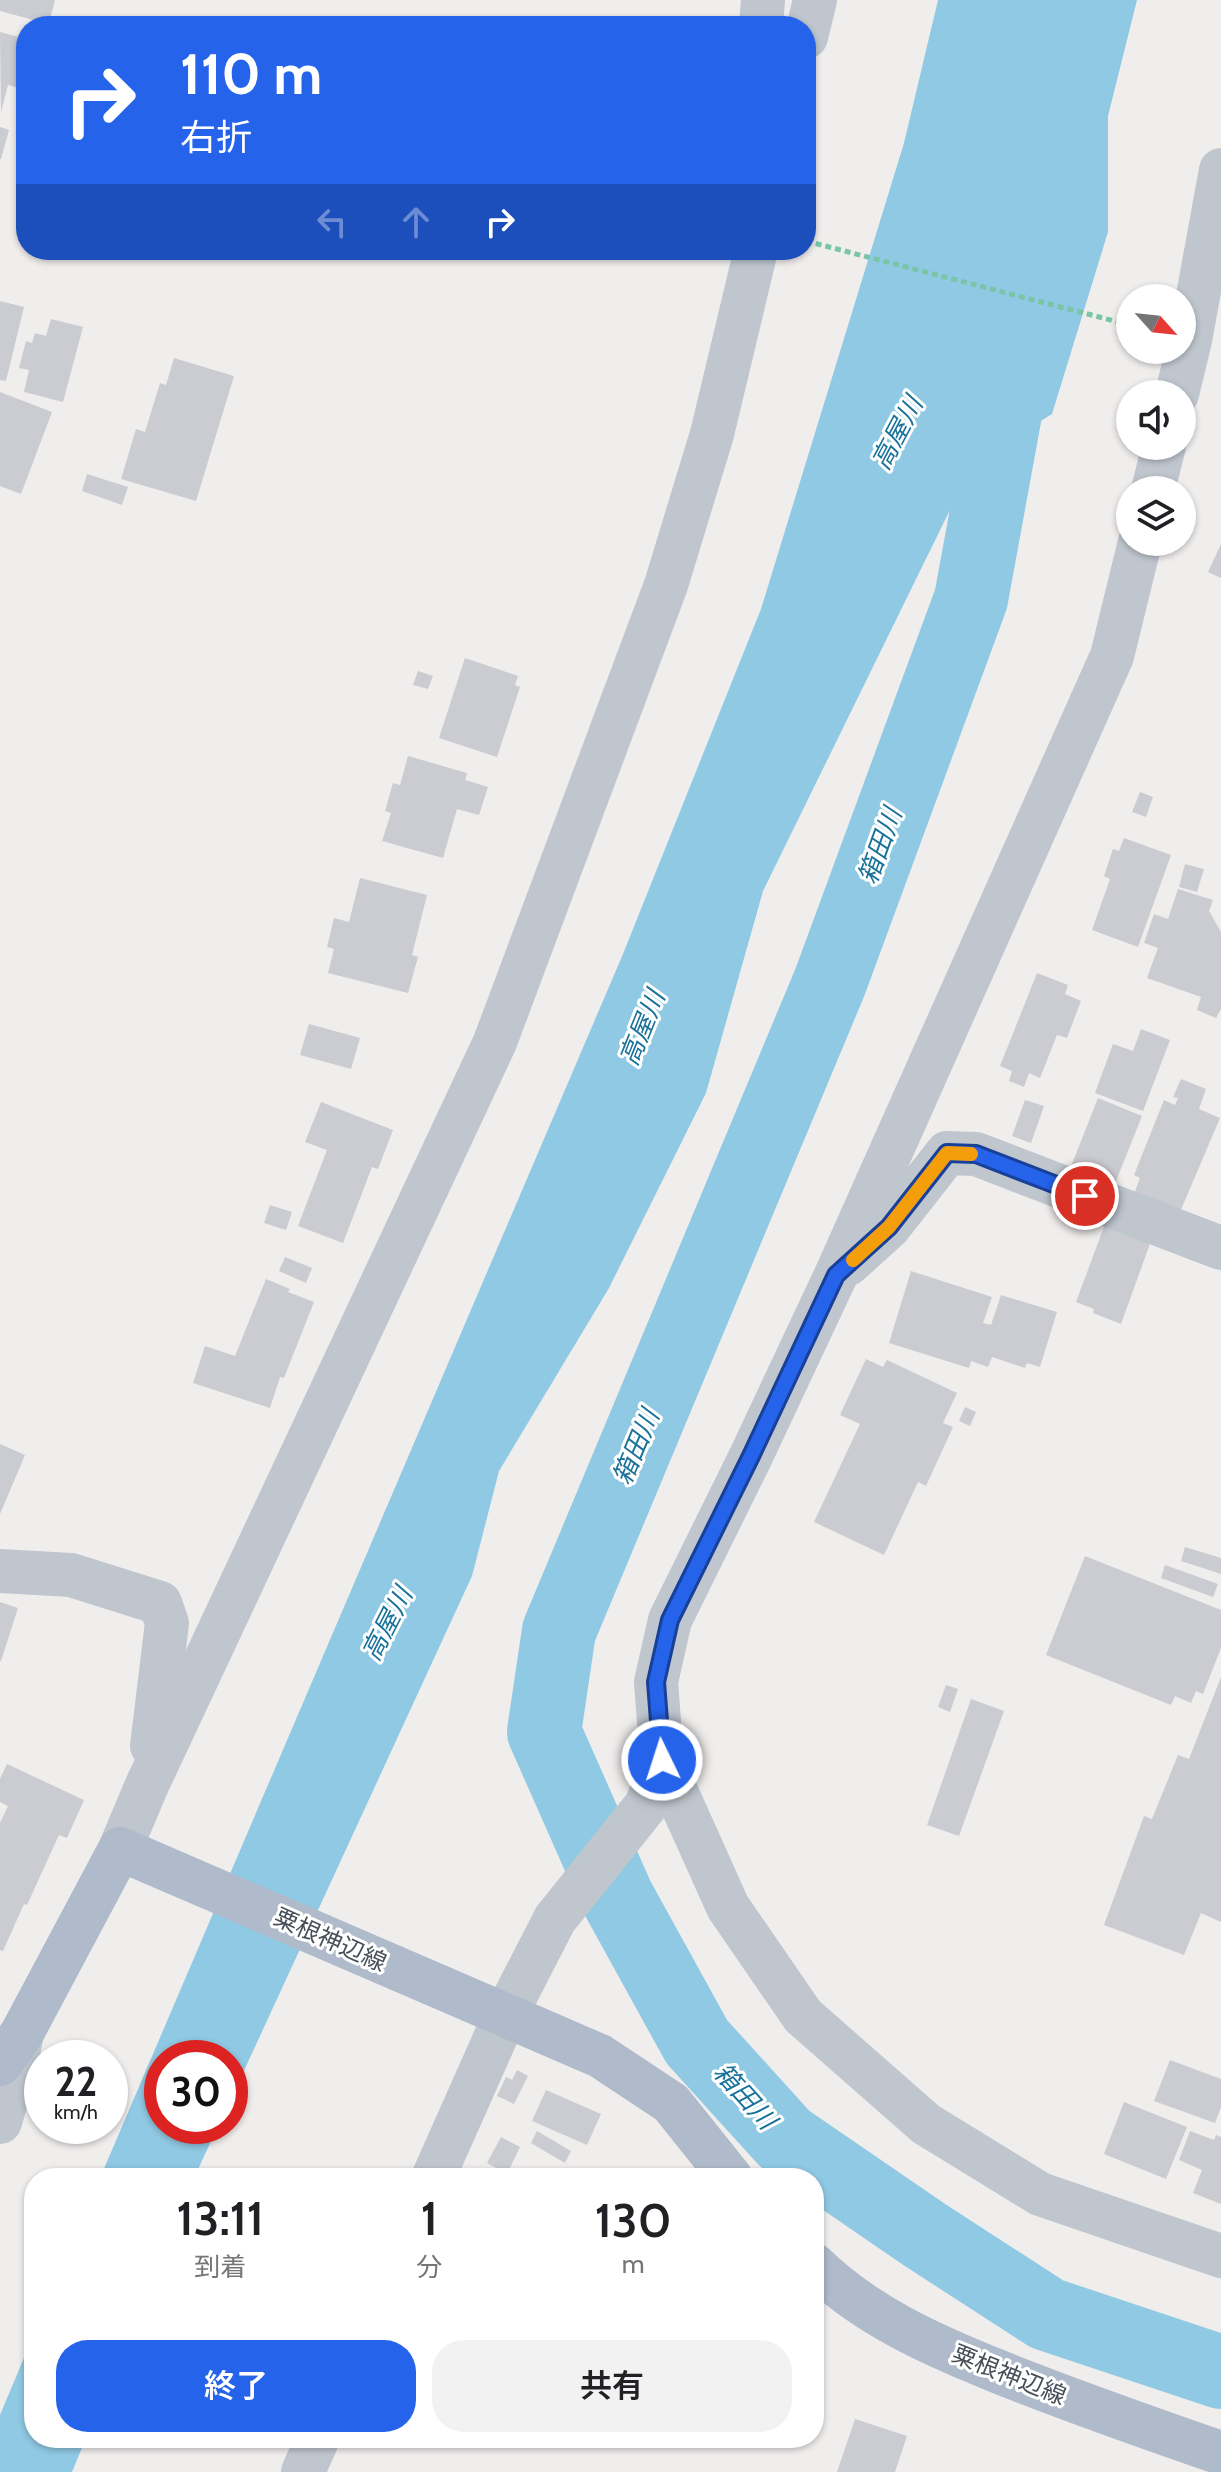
<!DOCTYPE html>
<html lang="ja">
<meta charset="utf-8">
<style>
body{margin:0;font-family:Cabin,"Noto Sans JP",sans-serif;background:#f2f2f2;color:#202124;height:100vh;display:flex;flex-direction:column;font-size:30px;white-space:nowrap}
*{box-sizing:border-box;margin:0}
p{font-size:26px;color:#757577}
.icon{flex:none;width:44px;height:44px;fill:none;stroke:currentColor;stroke-width:2;stroke-linecap:round;stroke-linejoin:round}
.map{position:relative;flex:1;overflow:hidden}
.sheet{position:absolute;left:24px;top:2168px;width:800px;height:280px;display:flex;flex-direction:column;background:#fff;border-radius:32px;box-shadow:0 2px 6px #0004}
.sheet>*{flex:none}
.hud{position:absolute;left:16px;top:16px;width:800px;height:244px;border-radius:32px;box-shadow:0 2px 6px #0004;background:#2563eb;color:#fff;overflow:hidden}
.needle{width:52px;rotate:117deg}
.fabs{position:absolute;left:1116px;top:284px;display:grid;gap:16px}
.fabs a{display:grid;place-items:center;width:80px;height:80px;border-radius:50%;background:#fff;box-shadow:0 2px 6px #0004;font-size:40px}
.speed{position:absolute;left:24px;top:2040px;display:flex;gap:16px;font-size:40px;font-weight:700;text-align:center}
.speed>*{display:grid;place-content:center;width:104px;height:104px;border-radius:50%;background:#fff;box-shadow:0 2px 6px #0004;line-height:1}
.speed small{font-size:20px;font-weight:400}
.speed .limit{border:12px solid #d22;background:#fff;color:#111}
.pin{position:absolute;display:grid;place-items:center;width:68px;height:68px;color:#fff;margin:-34px;border:4px solid #fff;border-radius:50%;box-shadow:0 2px 8px #0007}
.me{position:absolute;width:88px;margin:-44px;rotate:356deg;stroke-linejoin:round;filter:drop-shadow(0 0 6px #0008)}
.turn{display:flex;align-items:center;gap:28px;height:168px;padding:0 32px;font-size:36px}
.turn .icon{width:104px;height:104px;stroke-width:2.5}
.turn b{display:block;font-size:56px;line-height:68px}
.lanes{display:flex;align-items:center;height:76px;padding:0 32px;background:#0003;justify-content:center;gap:40px;direction:ltr}
.lanes .off{opacity:.35}
.eta{display:flex;justify-content:space-evenly;align-items:center;height:136px;text-align:center}
.eta b{font-size:48px;font-weight:600;line-height:56px}
.button{display:flex;gap:16px;margin-top:auto;padding:16px 32px}
.button a{flex:1;height:92px;border-radius:32px;background:#2563eb;color:#fff;font-size:32px;font-weight:600;line-height:92px;text-align:center}
.button a+a{background:#f2f2f2;color:#202124}
.map>svg:first-child{display:block}
.water{fill:#90c9e3}
.lines{fill:none;stroke-linecap:round;stroke-linejoin:round}
.river{stroke:#90c9e3;stroke-width:74}
.building{fill:#caccd1}
.path{stroke:#7ac4a7;stroke-width:5;stroke-dasharray:6 4;stroke-linecap:butt}
.minor{stroke:#bfc6ce;stroke-width:44}
.major{stroke:#afbaca;stroke-width:44}
.route-casing{stroke:#184099;stroke-width:20}
.route{stroke:#2563eb;stroke-width:14}
.slow{stroke:#f59e0b;stroke-width:14}
.labels{text-anchor:middle;stroke-width:6;stroke-linejoin:round;paint-order:stroke}
.street-label{font-size:24px;fill:#474f59;stroke:#fff}
.water-label{font-size:26px;font-style:italic;fill:#197299;stroke:#fff}
</style>
<div class="map">
<svg width="1221" height="2472" viewBox="0 0 1221 2472">
<rect width="100%" height="100%" fill="#f0eded"/>
<g class="water">
<path d="M938 0H1137L1108 116V232L1052 414 973 463 763 891 706 1093 609 1288 499 1471 472 1576 230 2101V2058H162V2126H218L194 2178H100L623 954 761 609 904 143Z"/>
<path d="M34 2334V2438H86L72 2472H0V2415Z"/>
</g>
<g class="lines">
<path class="river" d="M1017 348 971 599 830 982 559 1631 544 1732 617 1897 697 2042 785 2139 925 2235 1047 2314 1221 2372"/>
</g>
<g class="building">
<path d="M0 0H55L48 26H36L37 21 0 11Z"/>
<path d="M0 32 26 39V63L19 88 8 85 1 112Z"/>
<path d="M0 127 9 130 1 159H0Z"/>
<path d="M0 301 24 307 6 381 0 380Z"/>
<path d="M51 319 83 327 63 402 24 392 29 370 19 368 26 341 32 343 35 333 46 336Z"/>
<path d="M174 358 234 376 196 501 121 479 136 429 145 432 160 383 166 385Z"/>
<path d="M0 392 52 412 21 494 0 486Z"/>
<path d="M87 474 128 487 122 505 82 491Z"/>
<path d="M1221 544V578L1208 572Z"/>
<path d="M465 658 518 676 515 685 520 687 497 757 439 738Z"/>
<path d="M418 671 433 676 428 689 413 685Z"/>
<path d="M408 756 467 773 465 780 488 787 479 815 457 809 443 858 382 841 391 813 385 811 393 783 400 785Z"/>
<path d="M1140 792 1153 797 1146 817 1132 812Z"/>
<path d="M1124 838 1171 855 1138 947 1092 930 1110 879 1104 876 1113 849 1119 851Z"/>
<path d="M1185 864 1204 869 1197 892 1179 887Z"/>
<path d="M360 878 427 895 412 955 418 957 408 993 328 973 334 949 327 947 334 918 349 922Z"/>
<path d="M1178 889 1213 900 1209 911 1221 932V1009L1216 1018 1197 1010 1201 997 1147 978 1158 948 1144 943 1154 914 1168 919Z"/>
<path d="M1037 973 1068 985 1065 994 1081 1001 1067 1038 1057 1035 1040 1078 1029 1073 1024 1087 1009 1081 1012 1071 1000 1066Z"/>
<path d="M309 1024 360 1038 351 1069 300 1055Z"/>
<path d="M1141 1029 1170 1040 1143 1111 1095 1093 1113 1044 1133 1051Z"/>
<path d="M1181 1079 1206 1089 1199 1109 1220 1118 1180 1212 1134 1194 1140 1178 1134 1175 1164 1100 1175 1105 1178 1098 1173 1097Z"/>
<path d="M1098 1098 1142 1116 1114 1186 1070 1169Z"/>
<path d="M1025 1100 1044 1106 1031 1143 1012 1136Z"/>
<path d="M321 1102 393 1130 378 1169 372 1167 343 1243 298 1226 327 1150 305 1142Z"/>
<path d="M270 1205 292 1212 286 1230 264 1223Z"/>
<path d="M1105 1224 1151 1241 1121 1324 1093 1313 1094 1309 1076 1302Z"/>
<path d="M285 1257 312 1268 306 1283 279 1271Z"/>
<path d="M911 1271 992 1297 983 1323 991 1325 1001 1295 1057 1312 1040 1367 1027 1363 1025 1368 992 1357 988 1367 971 1361 969 1368 889 1343Z"/>
<path d="M266 1279 290 1289 288 1292 314 1302 284 1378 280 1377 270 1408 193 1383 205 1346 235 1356Z"/>
<path d="M866 1359 883 1367 887 1360 957 1393 943 1423 953 1427 926 1486 918 1482 884 1555 814 1522 860 1424 840 1415Z"/>
<path d="M965 1407 976 1412 970 1426 959 1421Z"/>
<path d="M0 1444 25 1455 0 1514Z"/>
<path d="M1185 1547 1221 1558V1574L1181 1561Z"/>
<path d="M1085 1556 1221 1610V1648L1203 1694 1196 1691 1191 1703 1175 1696 1171 1705 1046 1655Z"/>
<path d="M1165 1565 1218 1584 1213 1597 1161 1578Z"/>
<path d="M0 1602 18 1608 1 1661H0Z"/>
<path d="M1221 1677V1922L1201 1913 1184 1955 1104 1925 1144 1816 1152 1819 1178 1755 1189 1759Z"/>
<path d="M946 1685 958 1689 950 1712 938 1707Z"/>
<path d="M971 1699 1004 1711 959 1836 927 1825Z"/>
<path d="M7 1764 84 1800 67 1838 59 1835 27 1905 24 1904 3 1951 0 1950V1823L8 1806 0 1802V1779Z"/>
<path d="M1170 2060 1221 2079V2107L1215 2123 1154 2101Z"/>
<path d="M517 2070 528 2076 514 2104 497 2096 506 2077 512 2080Z"/>
<path d="M546 2090 601 2114 587 2145 532 2121Z"/>
<path d="M1124 2102 1187 2127 1166 2179 1104 2154Z"/>
<path d="M537 2131 571 2151 565 2163 531 2143Z"/>
<path d="M1190 2131 1214 2140 1216 2135 1221 2137V2204L1193 2193 1202 2170 1179 2160Z"/>
<path d="M501 2137 520 2147 507 2174 487 2163Z"/>
<path d="M855 2419 907 2436 895 2472H837Z"/>
</g>
<g class="lines">
<path class="path" d="M806 241 1130 325"/>
<g class="minor">
<path d="M761 26 763 0"/>
<path d="M806 37 815 0"/>
<path d="M1177 394 1190 340 1221 170"/>
<path d="M1153 490 1164 446"/>
<path d="M848 1264 889 1227 947 1153 976 1154 1221 1248"/>
<path d="M0 1571 71 1575 160 1603 167 1623 152 1746"/>
<path d="M662 1760 728 1907 803 2016 926 2124 1040 2194 1221 2256"/>
<path d="M120 1849 147 1785 495 1042 666 585 712 434 756 250"/>
<path d="M0 2122 15 2070 22 2033"/>
<path d="M433 2178 505 2016 555 1919 647 1804 662 1760 656 1682 670 1620 751 1456 836 1275 1112 656 1140 542"/>
<path d="M303 2472 318 2438"/>
</g>
<g class="major">
<path d="M0 2064 22 2033 120 1849 600 2056 671 2103 731 2178"/>
<path d="M814 2265C865 2315 932 2345 997 2371 1071 2401 1146 2427 1221 2453"/>
</g>
</g>
<g class="lines">
<g class="route-casing">
<path id="route" d="M662 1760 656 1682 670 1620 751 1456 836 1275 889 1227 947 1153 976 1154 1085 1196"/>
</g>
<use href="#route" class="route"/>
<path class="slow" d="M853 1260 889 1227 947 1153 971 1154"/>
</g>
<g class="labels">
<g class="street-label">
<text transform="translate(330 1940) rotate(24)" y="8">粟根神辺線</text>
<text transform="translate(1009 2375) rotate(22)" y="8">粟根神辺線</text>
</g>
<g class="water-label">
<text transform="translate(897 433) rotate(-62)" y="9">高屋川</text>
<text transform="translate(880 846) rotate(-70)" y="9">箱田川</text>
<text transform="translate(642 1028) rotate(-68)" y="9">高屋川</text>
<text transform="translate(636 1447) rotate(-67)" y="9">箱田川</text>
<text transform="translate(387 1624) rotate(-63)" y="9">高屋川</text>
<text transform="translate(745 2096) rotate(48)" y="9">箱田川</text>
</g>
</g>
</svg>
<div class="fabs">
<a><svg class="needle" viewBox="-14 -14 28 28"><path d="M0-13l5 13h-10z" fill="#e53935"/><path d="M0 13l5-13h-10z" fill="#757577"/></svg></a>
<a><svg class="icon" aria-label="sound" viewBox="0 0 24 24"><path d="M4 9h4l5-4v14l-5-4H4zM17 9q2 3 0 6"/></svg></a>
<a><svg class="icon" aria-label="layers" viewBox="0 0 24 24"><path d="M12 4l9 5-9 5-9-5zM3 14l9 5 9-5"/></svg></a>
</div>
<div class="speed"><div>22<small>km/h</small></div><div class="limit">30</div></div>
<div class="pin" style="left:1085px;top:1196px;background:#d93025"><svg class="icon" aria-label="arrive" viewBox="0 0 24 24"><path d="M6 21V4h12l-3 4 3 4H6"/></svg></div>
<svg class="me" style="left:662px;top:1760px" viewBox="-20 -20 40 40"><circle r="17" fill="#2563eb" stroke="#fff" stroke-width="3"/><path d="M0-11L8 9 0 5-8 9z" fill="#fff"/></svg>
<div class="hud">
<div class="turn"><svg class="icon" aria-label="right" viewBox="0 0 24 24"><path d="M7 20v-9h11M14 6l5 5-5 5"/></svg><div><b>110 m</b>右折</div></div>
<div class="lanes"><svg class="icon off" aria-label="left" viewBox="0 0 24 24"><path d="M17 20v-9H6M10 6l-5 5 5 5"/></svg><svg class="icon off" aria-label="ahead" viewBox="0 0 24 24"><path d="M12 20V5M6 11l6-6 6 6"/></svg><svg class="icon" aria-label="right" viewBox="0 0 24 24"><path d="M7 20v-9h11M14 6l5 5-5 5"/></svg></div>
</div>
<section class="sheet">
<div class="eta">
<div><b>13:11</b><p>到着</p></div>
<div><b>1</b><p>分</p></div>
<div><b>130</b><p>m</p></div>
</div>
<div class="button"><a>終了</a><a>共有</a></div>
</section>
</div>
